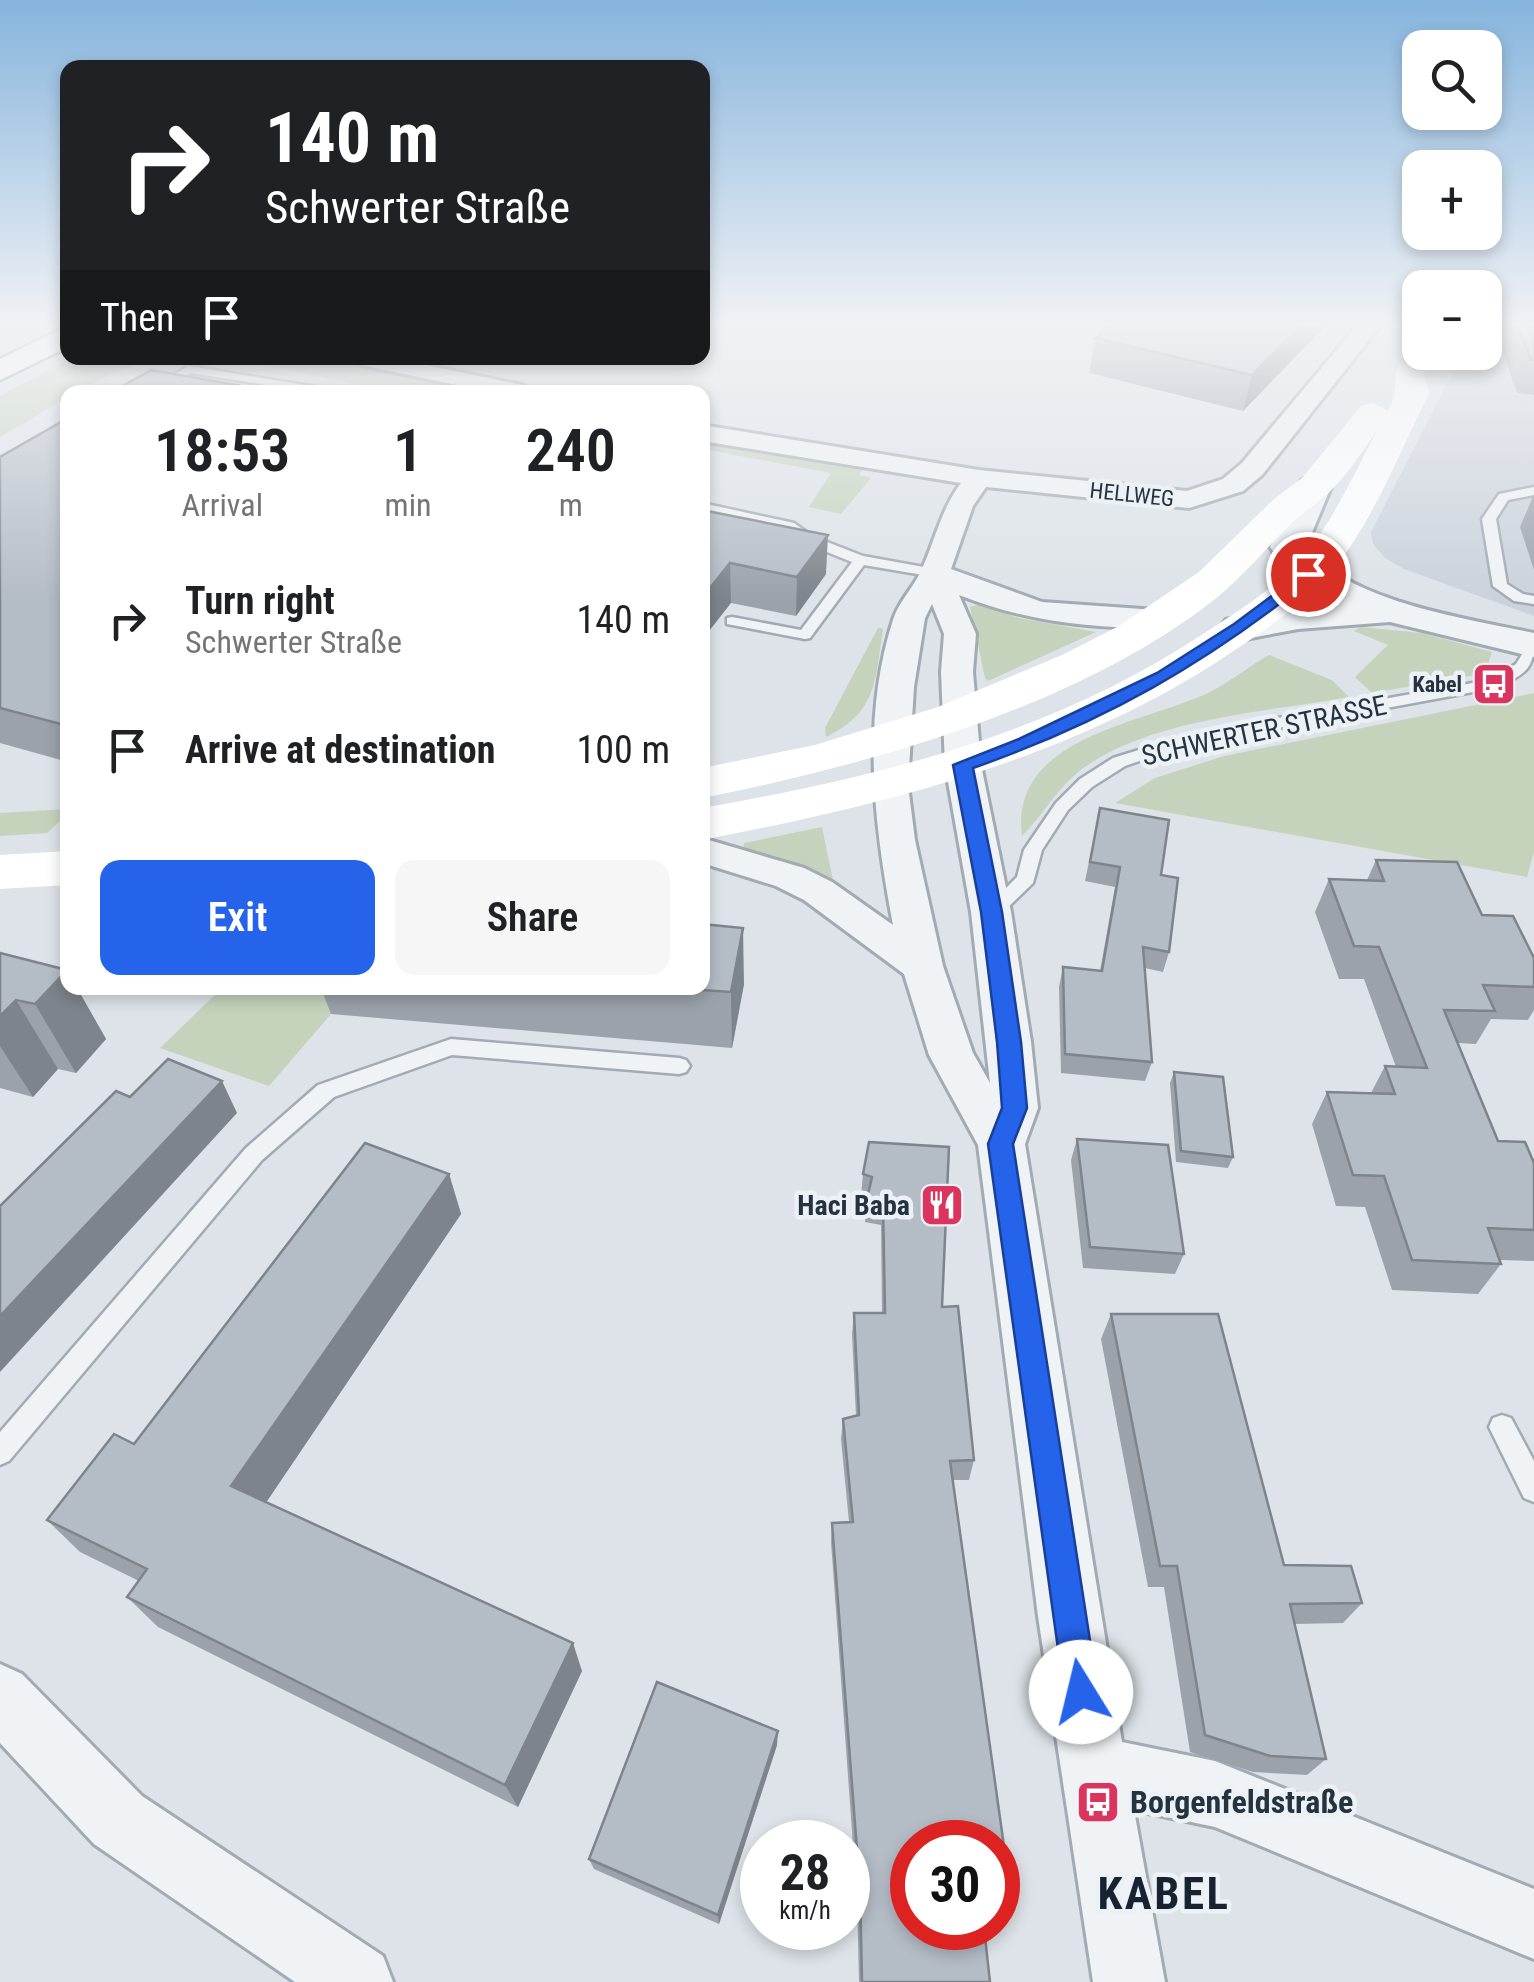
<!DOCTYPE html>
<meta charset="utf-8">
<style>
body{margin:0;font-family:"Roboto Condensed",sans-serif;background:#f6f6f6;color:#202124;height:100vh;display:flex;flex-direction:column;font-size:38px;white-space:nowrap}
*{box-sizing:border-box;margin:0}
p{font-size:32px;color:#757577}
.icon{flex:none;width:55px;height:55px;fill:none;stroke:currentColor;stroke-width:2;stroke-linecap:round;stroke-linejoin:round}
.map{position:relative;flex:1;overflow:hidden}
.sheet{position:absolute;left:60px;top:385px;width:650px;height:610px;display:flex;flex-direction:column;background:#fff;border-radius:20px;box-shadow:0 5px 15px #0003}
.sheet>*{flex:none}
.banner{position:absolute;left:60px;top:60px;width:650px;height:305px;border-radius:20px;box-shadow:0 5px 15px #0003;background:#202124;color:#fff;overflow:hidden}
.tools{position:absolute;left:1402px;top:30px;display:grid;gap:20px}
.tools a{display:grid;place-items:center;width:100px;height:100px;border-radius:20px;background:#fff;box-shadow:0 5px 15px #0003;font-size:50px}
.speed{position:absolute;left:740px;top:1820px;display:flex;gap:20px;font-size:50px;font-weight:700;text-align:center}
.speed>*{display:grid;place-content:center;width:130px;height:130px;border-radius:50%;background:#fff;box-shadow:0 5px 15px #0003;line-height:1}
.speed small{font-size:25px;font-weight:400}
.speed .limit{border:15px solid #d22;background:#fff;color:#111}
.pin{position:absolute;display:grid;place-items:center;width:85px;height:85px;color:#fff;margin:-42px;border:5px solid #fff;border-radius:50%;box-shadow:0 2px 10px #0007}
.me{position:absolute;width:110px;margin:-55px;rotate:351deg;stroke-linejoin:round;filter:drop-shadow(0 0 8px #0008)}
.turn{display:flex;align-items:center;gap:35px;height:210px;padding:0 40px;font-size:45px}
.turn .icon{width:130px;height:130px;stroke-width:2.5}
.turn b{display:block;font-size:70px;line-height:85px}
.then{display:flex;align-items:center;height:95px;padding:0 40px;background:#0003;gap:20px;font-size:38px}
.eta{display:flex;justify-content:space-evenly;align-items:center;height:170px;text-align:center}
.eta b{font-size:60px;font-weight:600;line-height:70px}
.button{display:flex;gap:20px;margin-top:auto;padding:20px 40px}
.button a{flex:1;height:115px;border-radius:20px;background:#2563eb;color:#fff;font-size:40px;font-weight:600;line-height:115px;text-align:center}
.button a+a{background:#f6f6f6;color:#202124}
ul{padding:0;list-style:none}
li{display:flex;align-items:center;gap:30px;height:130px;padding:0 40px}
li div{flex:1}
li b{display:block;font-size:38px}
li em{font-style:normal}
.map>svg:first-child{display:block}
.built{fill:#cbd2db}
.green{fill:#c5d3bd}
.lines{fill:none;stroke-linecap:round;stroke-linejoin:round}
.service-casing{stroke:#a2aab2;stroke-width:5}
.minor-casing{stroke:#a2aab2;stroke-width:6}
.tertiary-casing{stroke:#a2aab2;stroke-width:6}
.motorway-casing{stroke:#8392a0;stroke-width:5}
.service{fill:#f0f3f6;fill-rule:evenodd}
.minor{fill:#f0f3f6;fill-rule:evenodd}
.tertiary{fill:#f0f3f6;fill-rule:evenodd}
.secondary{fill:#fff;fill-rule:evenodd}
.motorway{fill:#fff;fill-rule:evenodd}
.wall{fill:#9ba2aa}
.shaded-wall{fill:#7e848b}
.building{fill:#b4bcc6;stroke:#7e848b;stroke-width:2.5}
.route{fill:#2563eb;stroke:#184099;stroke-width:2.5}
.labels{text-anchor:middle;stroke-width:9;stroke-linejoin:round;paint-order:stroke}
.far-street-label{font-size:22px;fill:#253240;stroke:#ecf1f6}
.far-poi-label{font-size:22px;font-weight:bold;fill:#253240;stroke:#ecf1f6;text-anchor:end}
.street-label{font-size:28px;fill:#253240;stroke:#ecf1f6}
.poi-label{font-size:28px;font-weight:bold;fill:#253240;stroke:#ecf1f6;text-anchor:end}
.near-poi-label{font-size:32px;font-weight:bold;fill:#253240;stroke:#ecf1f6;text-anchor:start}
.near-district-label{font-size:45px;font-weight:bold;letter-spacing:2.5px;fill:#182331;stroke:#ecf1f6}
</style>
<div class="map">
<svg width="1534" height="1982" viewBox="0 0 1534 1982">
<rect width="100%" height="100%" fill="#dde3e8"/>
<path class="built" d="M1485 321H1534V616L1404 569 1385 558 1373 544 1371 532 1463 353 1485 352Z"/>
<g class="green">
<path d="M71 358H158L117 371 78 392H68L67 398 0 437V396Z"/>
<path d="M228 358H333L488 392H395Z"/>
<path d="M702 439 865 467 859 475 871 478 841 514 809 507 831 473 703 449Z"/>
<path d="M979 604 1019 618 1096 632 988 681 985 678 970 607Z"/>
<path d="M1361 627 1422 633 1492 652 1487 667 1476 675 1372 693 1355 677 1388 645 1354 631Z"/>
<path d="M878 628 883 629C875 680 878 712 826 737L825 728Z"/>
<path d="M1269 655 1332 680 1349 697C1266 712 1144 719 1077 773 1055 791 1041 818 1022 836 1009 736 1144 724 1210 692 1230 682 1249 666 1269 655Z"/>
<path d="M1534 693V852L1527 877 1115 803 1155 778 1224 756Z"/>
<path d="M67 809V815L47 833 0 836V813Z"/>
<path d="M822 827 834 885 790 863 743 851 744 843Z"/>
<path d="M222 988H343L331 1014 269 1086 160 1048Z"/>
</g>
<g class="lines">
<g class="service-casing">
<g id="service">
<path d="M189 366 329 389 335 392H311L191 373 156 392H143Z"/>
<path d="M1534 487V495L1508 500 1496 519 1507 584 1523 594 1534 596V604L1514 601 1493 586 1482 519 1499 494Z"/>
<path d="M702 503 794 523 812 536 863 556 935 569 942 573 935 577 864 565 810 638 805 639 727 624V618L732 617 801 630 852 562 802 542 785 529 702 511Z"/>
<path d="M1534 641C1534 672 1523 673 1500 687L1267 730 1159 754 1125 766 1092 787 1068 810 1042 850 1033 883 998 917 991 919 982 912 1017 877 1024 850 1056 803 1080 779 1113 758 1155 745 1267 720 1489 680 1516 664 1529 643Z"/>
<path d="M451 1039 679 1058 686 1060 690 1066 686 1072 679 1074 452 1055 334 1097 262 1160 9 1461 0 1465V1432L246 1148 318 1085Z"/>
<path d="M1502 1415 1511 1418 1534 1461V1502L1524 1498 1489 1427 1493 1418Z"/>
</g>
</g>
<g class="minor-casing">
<g id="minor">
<path d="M1361 321H1384L1262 475 1243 491 1189 508 986 487 973 506 951 569 1042 602 1156 610 1167 612 1172 619 1167 626 1156 628C1087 628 1024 621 959 595L976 634 973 672 981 765 1011 912 1031 1042 1038 1108 1025 1144 1122 1742 1215 1761 1534 1889V1959L1215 1827 1134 1810 1165 1982H1093L1038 1616 978 1145 929 1055 904 974 804 900 776 886 702 863V838L804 868 832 882 893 925C874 825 861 719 893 620 898 603 912 589 920 573 935 542 940 511 961 483L702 441V425L979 470 1187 491 1223 479 1242 463ZM932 604 944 634 941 672 945 765 971 912 990 1083 973 1053 943 966 915 840 908 785 914 687 925 618Z"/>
<path d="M349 358H392L522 385 534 392H490L361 365Z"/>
<path d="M0 1664 22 1674 142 1796 383 1956 393 1982H295L94 1844 0 1743Z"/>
</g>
</g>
<g class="tertiary-casing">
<path id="tertiary" d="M1314 477 1326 480 1331 487 1306 547C1349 602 1468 619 1534 633V657L1390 622 1298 629 1240 640 1226 636 1220 628 1226 620 1298 605 1339 603 1290 574 1270 547 1297 487 1302 480Z"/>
</g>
<g class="motorway-casing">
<path id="motorway" d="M68 326V347L0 380V359Z"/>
</g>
<use href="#service" class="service"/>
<use href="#minor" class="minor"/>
<use href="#tertiary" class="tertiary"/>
<g class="secondary">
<path d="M1411 361 1422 363 1429 394C1397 456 1372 527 1325 579 1299 607 1266 629 1235 650 1076 758 889 804 702 840V808C879 777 1052 734 1203 634 1236 612 1273 590 1300 560 1333 523 1354 473 1378 429 1362 452 1347 476 1326 495 1315 505 1302 513 1291 524 1264 550 1240 580 1210 603 1073 708 869 765 702 798V768L815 745 938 707 1062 655 1119 626 1199 572 1273 500 1303 477 1361 406 1373 403 1388 411C1399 391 1392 375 1400 363Z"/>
<path d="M68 851V885L0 889V855Z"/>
</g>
<use href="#motorway" class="motorway"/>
</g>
<g class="wall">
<path d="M1330 321 1243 411 1089 373 1095 338Z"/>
<path d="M1500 321H1534V395L1517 393 1496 333Z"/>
<path d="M68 418V762L0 743V457Z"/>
<path d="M1534 494V570L1520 527Z"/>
<path d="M702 510 826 574 796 616 731 603Z"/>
<path d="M1100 808 1161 875 1169 952 1163 972 1145 968 1152 1062 1145 1081 1061 1073 1059 987 1063 967 1100 971 1115 887 1085 881Z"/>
<path d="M1376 860 1482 915 1534 958V1010L1528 1020 1491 1019 1476 1044 1458 1043 1498 1141 1534 1163V1261L1500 1260 1501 1264 1478 1294 1392 1290 1365 1207 1336 1206 1312 1124 1327 1092 1371 1093 1385 1066 1396 1067 1364 979H1339L1315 912 1329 879 1367 880Z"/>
<path d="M0 953 68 988H77L106 1039 76 1073 58 1069 33 1097 0 1088Z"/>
<path d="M744 984 732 1048 331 1014 321 988H702Z"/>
<path d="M1174 1072 1233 1157 1228 1168 1176 1162 1170 1083Z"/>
<path d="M1077 1139 1184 1254 1175 1274 1083 1268 1071 1160Z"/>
<path d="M869 1142 942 1307 974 1460 969 1480H953L1009 1882 1001 1892 998 1893V1842H912L990 1982H859L857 1900 831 1542 832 1523 849 1522 841 1439 843 1419 856 1416 852 1334 854 1313H882L881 1225 865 1222 867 1199 861 1197 863 1174Z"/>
<path d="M449 1174 461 1214 266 1502 582 1671 518 1807 158 1627 127 1597 139 1581 80 1552 47 1520Z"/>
<path d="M1111 1314 1284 1565 1362 1603 1343 1623 1295 1624 1326 1759 1307 1775 1253 1772 1190 1752 1164 1587H1148L1101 1339Z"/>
<path d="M777 1745 719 1924 594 1869 589 1859Z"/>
</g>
<g class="shaded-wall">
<path d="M1306 321H1330L1243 411 1252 375Z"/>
<path d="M828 535 826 574 796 616 797 577Z"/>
<path d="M730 563 731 603 702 640V598Z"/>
<path d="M743 928 744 984 732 1048 731 992Z"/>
<path d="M67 970 68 988H77L106 1039 76 1073 35 1004Z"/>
<path d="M16 1000 58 1069 33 1097 0 1046V1016Z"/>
<path d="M222 1081 237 1113 0 1372V1316Z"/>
<path d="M449 1174 461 1214 255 1519 231 1486Z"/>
<path d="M573 1643 582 1671 518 1807 505 1785Z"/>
<path d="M778 1731 777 1745 719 1924 718 1915Z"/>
</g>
<g class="building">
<path d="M1116 321H1306L1252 375 1095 338Z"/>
<path d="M1516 321H1534V360L1531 359Z"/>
<path d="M151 370 276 392H112Z"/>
<path d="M68 418V726L0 708V457Z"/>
<path d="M702 510 828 535 797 577 730 563 702 598Z"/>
<path d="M1100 808 1169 820 1161 875 1178 878 1169 952 1143 947 1152 1062 1065 1054 1063 967 1102 971 1120 867 1090 862Z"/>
<path d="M1376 860 1457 862 1482 915 1513 916 1534 958V987L1483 985 1495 1011 1444 1010 1498 1141 1525 1142 1534 1163V1230L1488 1228 1501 1264 1412 1260 1384 1176 1353 1175 1327 1092 1395 1094 1385 1066 1427 1068 1379 947 1354 946 1329 879 1384 881Z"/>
<path d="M702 924 743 928 731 992 671 988H702Z"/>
<path d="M0 953 67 970 35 1004 16 1000 0 1016Z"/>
<path d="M168 1059 222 1081 0 1316V1206L116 1091 130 1097Z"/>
<path d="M1174 1072 1223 1077 1233 1157 1181 1151Z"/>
<path d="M1077 1139 1168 1145 1184 1254 1090 1247Z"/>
<path d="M869 1142 949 1147 942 1307 958 1306 974 1460 950 1461 1009 1882H998V1842H912V1928H984L990 1982H862L860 1889 832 1523 853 1522 843 1419 859 1415 854 1313H885L883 1202 867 1199 872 1177 863 1174Z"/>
<path d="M365 1143 449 1174 231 1486 573 1643 505 1785 127 1597 147 1569 47 1520 114 1434 134 1444Z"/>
<path d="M1111 1314H1218L1284 1565 1351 1566 1362 1603 1290 1604 1326 1759 1270 1756 1205 1735 1177 1566H1160Z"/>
<path d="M657 1682 778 1731 718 1915 589 1859Z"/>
</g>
<linearGradient id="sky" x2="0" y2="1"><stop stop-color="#86b4dd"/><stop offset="0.54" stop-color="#f0f2f5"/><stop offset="1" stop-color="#f0f2f5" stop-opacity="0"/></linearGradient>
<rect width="1534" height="599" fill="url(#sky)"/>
<path class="route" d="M1308 569 1314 570V577C1206 664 1104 722 973 768L1002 912 1021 1042 1027 1108 1013 1144 1098 1692 1093 1705 1081 1709 1069 1705 1064 1692 988 1144 1002 1108 997 1042 981 912 953 765 1019 739 1157 673 1234 624Z"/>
<defs>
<g id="bus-square" transform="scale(2.25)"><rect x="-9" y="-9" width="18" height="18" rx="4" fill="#db355f" stroke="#ecf1f6"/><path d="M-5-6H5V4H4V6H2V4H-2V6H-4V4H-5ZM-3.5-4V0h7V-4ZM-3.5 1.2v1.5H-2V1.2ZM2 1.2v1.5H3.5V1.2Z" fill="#fff"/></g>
<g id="restaurant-square" transform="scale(2.25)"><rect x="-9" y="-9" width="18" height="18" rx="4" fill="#db355f" stroke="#ecf1f6"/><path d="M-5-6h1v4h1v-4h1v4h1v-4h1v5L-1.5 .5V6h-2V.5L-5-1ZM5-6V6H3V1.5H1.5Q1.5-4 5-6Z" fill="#fff"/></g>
</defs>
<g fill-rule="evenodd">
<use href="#bus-square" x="1494" y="684"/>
<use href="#restaurant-square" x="942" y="1205"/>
<use href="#bus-square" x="1098" y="1802"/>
</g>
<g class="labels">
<g class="far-street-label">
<text transform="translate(1132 494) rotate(6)" y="8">HELLWEG</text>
</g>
<g class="far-poi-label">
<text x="1462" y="692">Kabel</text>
</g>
<g class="street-label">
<text transform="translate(1264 730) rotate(-12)" y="10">SCHWERTER STRASSE</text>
</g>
<g class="poi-label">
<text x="910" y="1215">Haci Baba</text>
</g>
<g class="near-poi-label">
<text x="1130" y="1813">Borgenfeldstraße</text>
</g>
<g class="near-district-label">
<text x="1164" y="1909">KABEL</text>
</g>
</g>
</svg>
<div class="tools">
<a><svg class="icon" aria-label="search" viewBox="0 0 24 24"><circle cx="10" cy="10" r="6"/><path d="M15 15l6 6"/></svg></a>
<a>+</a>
<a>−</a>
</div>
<div class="speed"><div>28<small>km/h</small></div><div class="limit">30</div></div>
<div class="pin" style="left:1308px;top:574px;background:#d93025"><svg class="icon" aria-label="arrive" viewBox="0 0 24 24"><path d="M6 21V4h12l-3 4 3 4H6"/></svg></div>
<svg class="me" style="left:1081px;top:1692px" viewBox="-20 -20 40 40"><circle r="19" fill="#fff"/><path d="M0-13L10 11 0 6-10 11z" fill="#2563eb"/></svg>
<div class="banner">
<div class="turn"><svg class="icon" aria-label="right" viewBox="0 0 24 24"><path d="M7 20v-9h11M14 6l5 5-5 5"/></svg><div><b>140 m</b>Schwerter Straße</div></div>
<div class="then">Then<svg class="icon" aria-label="arrive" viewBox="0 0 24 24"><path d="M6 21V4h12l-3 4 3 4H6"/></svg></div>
</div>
<section class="sheet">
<div class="eta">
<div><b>18:53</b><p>Arrival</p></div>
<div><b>1</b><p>min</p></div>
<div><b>240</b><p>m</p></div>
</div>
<ul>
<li><svg class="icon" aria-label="right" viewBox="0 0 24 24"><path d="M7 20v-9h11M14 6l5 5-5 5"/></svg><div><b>Turn right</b><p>Schwerter Straße</p></div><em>140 m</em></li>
<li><svg class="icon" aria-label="arrive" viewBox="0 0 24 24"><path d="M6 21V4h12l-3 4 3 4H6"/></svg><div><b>Arrive at destination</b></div><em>100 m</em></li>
</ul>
<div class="button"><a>Exit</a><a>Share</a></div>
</section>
</div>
